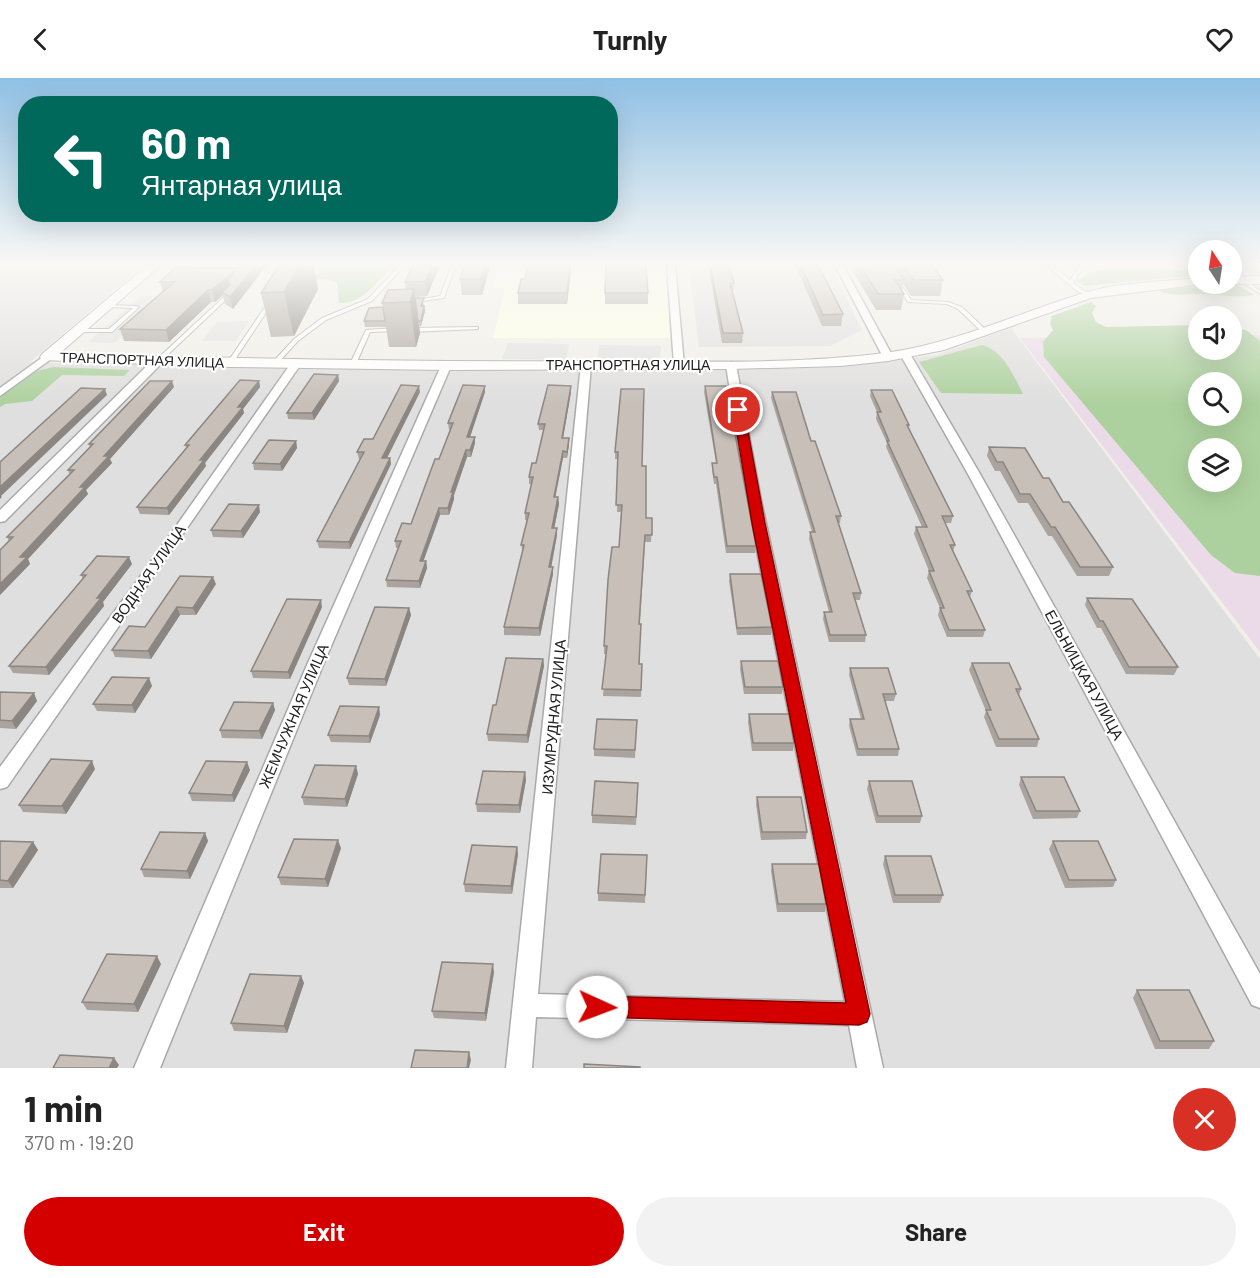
<!DOCTYPE html>
<meta charset="utf-8">
<style>
body{margin:0;font-family:Barlow,sans-serif;background:#f2f2f2;color:#222;height:100vh;display:flex;flex-direction:column;font-size:22px;white-space:nowrap}
*{box-sizing:border-box;margin:0}
p{font-size:20px;color:#767676}
.icon{flex:none;width:33px;height:33px;fill:none;stroke:currentColor;stroke-width:2;stroke-linecap:round;stroke-linejoin:round}
.map{position:relative;height:990px;overflow:hidden}
.drawer{display:flex;flex-direction:column;background:#fff;flex:1}
.drawer>*{flex:none}
.top-card{position:absolute;left:18px;top:18px;width:600px;height:126px;border-radius:24px;box-shadow:0 6px 24px #0002;background:#00695c;color:#fff;overflow:hidden}
.needle{width:39px;rotate:348deg}
.fabs{position:absolute;left:1188px;top:162px;display:grid;gap:12px}
.fabs a{display:grid;place-items:center;width:54px;height:54px;border-radius:50%;background:#fff;box-shadow:0 6px 24px #0002;font-size:30px}
.pin{position:absolute;display:grid;place-items:center;width:51px;height:51px;color:#fff;margin:-26px;border:3px solid #fff;border-radius:50%;box-shadow:0 2px 6px #0007}
.me{position:absolute;width:66px;margin:-33px;rotate:92deg;stroke-linejoin:round;filter:drop-shadow(0 0 4px #0008)}
.turn{display:flex;align-items:center;gap:21px;height:126px;padding:0 24px;font-size:27px}
.turn .icon{width:78px;height:78px;stroke-width:2.5}
.turn b{display:block;font-size:42px;line-height:51px}
.round{display:grid;place-items:center;flex:none;width:63px;height:63px;border-radius:32px;background:#f2f2f2}
.summary{display:flex;align-items:center;justify-content:space-between;height:102px;padding:0 24px}
h1{font-size:36px;font-weight:700;line-height:45px}
.cta{display:flex;gap:12px;margin-top:auto;padding:12px 24px}
.cta a{flex:1;height:69px;border-radius:36px;background:#d40000;color:#fff;font-size:24px;font-weight:700;line-height:69px;text-align:center}
.cta a+a{background:#f2f2f2;color:#222}
header{display:flex;justify-content:space-between;align-items:center;height:78px;padding:0 24px;background:#fff;font-size:27px;font-weight:700}
.map>svg:first-child{display:block}
.residential{fill:#e0dfdf}
.industrial{fill:#ebdbe8;fill-rule:evenodd}
.education{fill:#ffffe5}
.forest{fill:#add19e;fill-rule:evenodd}
.parking{fill:#e2e2e2}
.lines{fill:none;stroke-linecap:round;stroke-linejoin:round}
.service-casing{stroke:#a9a9a9;stroke-width:2}
.minor-casing{stroke:#a9a9a9;stroke-width:3}
.tertiary-casing{stroke:#a9a9a9;stroke-width:2}
.service{fill:#fff;fill-rule:evenodd}
.minor{fill:#fff;fill-rule:evenodd}
.tertiary{fill:#fff;fill-rule:evenodd}
.wall{fill:#aba49e}
.shaded-wall{fill:#8b8681}
.building{fill:#c7bfb8;stroke:#8b8681;stroke-width:1.5}
.route{fill:#d40000;stroke:#8a0000;stroke-width:1.5}
.labels{text-anchor:middle;stroke-width:4.5;stroke-linejoin:round;paint-order:stroke}
.far-street-label{font-size:14px;fill:#222;stroke:#fff}
.street-label{font-size:15px;fill:#222;stroke:#fff}
</style>
<header><svg class="icon" aria-label="back" viewBox="0 0 24 24"><path d="M15 5l-7 7 7 7"/></svg>Turnly<svg class="icon" aria-label="heart" viewBox="0 0 24 24"><path d="M12 20l-8-8c-3-5 5-10 8-4 3-6 11-1 8 4z"/></svg></header>
<div class="map">
<svg width="1260" height="990" viewBox="0 0 1260 990">
<rect width="100%" height="100%" fill="#f2efe9"/>
<g class="residential">
<path d="M0 187H145L30 284 521 293 842 289 937 277 1011 250 1260 581V990H0Z"/>
<path d="M689 187H830L862 252 830 268 699 269Z"/>
</g>
<path class="industrial" d="M1232 257H1260V574L1020 260 1198 258V272H1232ZM1198 304H1232V338H1198ZM1198 370H1232V404H1198Z"/>
<path class="education" d="M500 187H667L670 260H493L505 210H493Z"/>
<g class="forest">
<path d="M324 187H391L388 193C374 207 361 226 339 225L337 205 330 202 314 201Z"/>
<path d="M1105 191 1198 192V197L1084 208 1077 203 1089 195Z"/>
<path d="M1238 207 1254 217C1237 220 1222 217 1205 216 1189 215 1177 219 1161 214L1160 211Z"/>
<path d="M1091 224 1096 228 1092 235 1096 244 1106 249 1198 247V272H1232V250L1246 252 1260 263V498L1235 495 1211 477 1044 279 1043 264 1053 252 1050 246 1052 238ZM1232 304V338H1198V304ZM1232 370V404H1198V370Z"/>
<path d="M982 267C1003 272 1014 298 1023 316L941 315 919 284Z"/>
<path d="M53 289 130 292 124 298 62 297 32 323 5 326 0 329V320L37 293Z"/>
</g>
<g class="parking">
<path d="M141 218H167L114 265 88 264Z"/>
<path d="M249 243 236 263H202L217 244Z"/>
<path d="M508 265 569 266 566 282 502 281Z"/>
<path d="M599 267 661 268 660 284 597 283Z"/>
</g>
<g class="lines">
<g class="service-casing">
<g id="service">
<path d="M400 187H405L372 223 326 242 298 263 276 287H272V285L294 261 322 240 368 221Z"/>
<path d="M452 187H456L444 220 414 224V223L416 222 440 218Z"/>
<path d="M884 187H888L911 222 948 224 962 229 987 253 982 254 958 231 947 226 908 224Z"/>
<path d="M1046 187H1051L1070 202 1080 187H1084V188L1073 205 1091 217 1087 218 1077 213Z"/>
<path d="M1193 187H1198V190Z"/>
<path d="M1234 187H1240L1236 189 1245 201 1260 213V216L1241 203 1232 189Z"/>
<path d="M227 216 231 217 160 284H156V282Z"/>
<path d="M269 223 273 224 232 286H228L227 285Z"/>
<path d="M106 227 137 228 139 229 112 254H78L77 253 80 251H109L133 230 108 229 106 228Z"/>
<path d="M476 249H478V251L411 254 408 252 411 250Z"/>
<path d="M396 250 399 252 398 253 370 254 356 286 351 287 350 286 366 252Z"/>
</g>
</g>
<g class="minor-casing">
<g id="minor">
<path d="M667 187H675L684 287 679 290 674 287Z"/>
<path d="M835 187H843L893 279 892 281H884L883 279Z"/>
<path d="M905 273 910 276 980 396 1260 896V930L1252 927 968 396 900 276Z"/>
<path d="M47 276 51 277V281L0 318V310Z"/>
<path d="M158 280 163 283 162 285 5 443 0 444V432L154 281Z"/>
<path d="M296 283 301 286 7 709 0 711V689L148 488 292 284Z"/>
<path d="M586 284 591 287 538 916 845 924 747 422 726 287 731 284 736 287 761 422 883 990H857L849 947 536 939 532 990H506L581 287Z"/>
<path d="M446 285 451 288 323 587 160 990H134L307 587 441 288Z"/>
</g>
</g>
<g class="tertiary-casing">
<g id="tertiary">
<path d="M148 187H161L60 275C239 281 417 284 597 283 692 283 790 287 885 275 954 266 1018 235 1084 215 1120 204 1161 204 1198 200V206H1203L1091 220 944 272 888 283 841 288 731 291 446 292 230 289 42 282 40 279 42 276Z"/>
<path d="M1260 198V206H1228H1232V199Z"/>
</g>
</g>
<use href="#service" class="service"/>
<use href="#minor" class="minor"/>
<use href="#tertiary" class="tertiary"/>
</g>
<g class="wall">
<path d="M413 187H440L427 218 415 219V220L424 226V228L425 233 421 248H419L420 255 416 269H389L386 249H365L364 243 383 229 382 225 406 211 405 204Z"/>
<path d="M465 187H489V192L482 217H462L460 201Z"/>
<path d="M708 187H728L734 205 733 214H732L743 255 742 265H722Z"/>
<path d="M795 187H818L843 236 841 248H822Z"/>
<path d="M849 187H932L943 202 940 218H911L903 206 902 213 904 216 901 232H876Z"/>
<path d="M237 190 233 231 225 226 223 217 215 224H211L169 264 124 263 120 251 163 214 160 204Z"/>
<path d="M571 192 567 226H518V215L525 201Z"/>
<path d="M318 211 294 258 271 259 261 215Z"/>
<rect x="605" y="215" width="43" height="11"/>
<path d="M338 297 339 303 314 342 288 341 287 335Z"/>
<path d="M259 303 260 309 243 331 244 335 205 385 206 388 169 437 140 436 137 429 186 370 185 367Z"/>
<path d="M571 308V314L563 360H569V366L567 380H563L555 419H558L559 426 554 450H557V457L551 489H553V496L540 558 504 557V549L523 474 521 467 527 442H525V435L532 406H529V399L536 385 544 352H539L538 346Z"/>
<path d="M705 308 756 468 755 475H726L716 406H714L712 391V385H716L704 314Z"/>
<path d="M174 309 110 381 112 385 86 412 88 416 28 481 30 486 0 517V472L9 463 7 459 70 397 68 392 90 369 89 366Z"/>
<path d="M621 311 642 388 646 440H652L651 464H645L640 546V586H642L641 619 603 618 606 576H604V568L619 469 621 434H617L618 381H615V374Z"/>
<path d="M871 312 909 347 908 350 953 438 951 445H945L955 467 953 474 972 513 970 519 985 552 983 559H947L938 537 940 530 927 500 929 493 914 456 916 449H922L886 369 887 365 876 341 877 334 870 318Z"/>
<path d="M420 314 387 380H390L391 386 350 471 319 470 317 463 361 381H359L357 374 373 361Z"/>
<path d="M485 314 470 359 475 365 471 379H467L454 417V421L449 437H440L423 483H426L427 490 420 510 387 509 386 502 399 470H396L395 463 411 446 439 381 451 352H449L448 345Z"/>
<path d="M772 314 811 363 841 438 840 445H838L861 515 860 522H855L866 557 865 564H829L823 541 824 534H829L809 461 810 454H812L771 320Z"/>
<path d="M296 363 297 370 282 393 254 392 253 385Z"/>
<path d="M989 369 1043 400 1063 424 1113 489 1109 498H1077L1052 458H1048L1028 425H1018L1000 393H995L987 378Z"/>
<path d="M260 434 243 460 213 459 211 452Z"/>
<path d="M132 486 103 524 104 528 49 597 13 595 9 588 83 501 81 497Z"/>
<path d="M730 496 772 549 771 557H737L729 503Z"/>
<path d="M216 506 196 537H180L151 581 115 579 112 572 145 549Z"/>
<path d="M1087 520 1178 589 1174 597 1126 596 1101 550H1097L1085 527Z"/>
<path d="M322 529 290 601 253 600 251 593Z"/>
<path d="M409 530 411 537 386 608 349 607 347 600Z"/>
<path d="M543 581 544 588 528 665 488 663 487 656 496 627Z"/>
<path d="M741 583 783 609 782 616H744L740 591Z"/>
<path d="M972 585 1021 611 1019 617 1039 661 1037 669H996L984 639 986 633 969 592Z"/>
<path d="M850 590 896 616 894 623H885L899 671 898 678H857L849 648 850 641H861L849 597Z"/>
<path d="M152 608 135 635 97 633 93 626Z"/>
<path d="M0 614 37 623 16 651 0 650Z"/>
<path d="M273 625 275 632 262 661 222 660 220 652Z"/>
<path d="M379 629 380 637 370 665 331 664 328 657Z"/>
<path d="M749 636 794 665 793 673H752L748 644Z"/>
<path d="M637 642 635 680 594 678V671Z"/>
<path d="M356 688 358 696 347 729 304 727 302 719Z"/>
<path d="M95 691 66 736 23 734 19 727Z"/>
<path d="M250 692 234 724 192 723 189 715Z"/>
<path d="M525 694 526 702 520 735 477 734 476 726Z"/>
<path d="M1021 699 1080 733 1077 740 1033 741 1019 707Z"/>
<path d="M869 703 922 738 920 745H876L867 711Z"/>
<path d="M638 705 636 747 592 745V737Z"/>
<path d="M757 719 807 754 806 761 761 762 756 726Z"/>
<path d="M205 755 208 763 190 801 144 799 141 791Z"/>
<path d="M0 763 33 764 38 772 13 810H0Z"/>
<path d="M1053 763 1116 802 1113 809 1065 810 1049 771Z"/>
<path d="M517 769 518 776 512 816 465 814 464 806Z"/>
<path d="M341 770 328 809 281 807 278 799Z"/>
<path d="M647 777 645 825 598 823V815Z"/>
<path d="M885 778 943 817 940 825H893L883 786Z"/>
<path d="M772 786 826 826 825 834H777L771 793Z"/>
<path d="M161 886 138 934 87 932 82 924Z"/>
<path d="M494 894 486 943 434 940 432 933Z"/>
<path d="M301 898 304 905 287 955 234 953 231 945Z"/>
<path d="M1137 912 1214 963 1209 971H1155L1133 920Z"/>
</g>
<g class="shaded-wall">
<path d="M256 187H267L233 231 230 219Z"/>
<path d="M300 187H314L318 211 294 258 284 214Z"/>
<path d="M432 187H440L427 218 425 203Z"/>
<path d="M485 187H489V192L482 217 481 201Z"/>
<path d="M570 187 571 192 567 226V215Z"/>
<path d="M235 192 228 203 230 211 222 214 223 217 215 224 212 212Z"/>
<path d="M414 211 420 255 416 269 410 224Z"/>
<path d="M208 212 211 224 169 264 166 252Z"/>
<path d="M424 228 425 233 421 248V243Z"/>
<path d="M338 297 339 303 314 342 312 335Z"/>
<path d="M172 303 174 309 110 381 112 385 86 412 88 416 28 481 30 486 0 517V506L20 479 80 409 104 378Z"/>
<path d="M259 303 260 309 243 331 244 335 205 385 206 388 169 437 167 430 238 329Z"/>
<path d="M419 308 420 314 384 386 382 380Z"/>
<path d="M485 308V314L468 365 467 359Z"/>
<path d="M571 308V314L562 366V360Z"/>
<path d="M105 311 107 317 1 418 2 419 0 421V409Z"/>
<path d="M475 359V365L471 379 470 372Z"/>
<path d="M569 360V366L567 380V374Z"/>
<path d="M296 363 297 370 282 393 280 386Z"/>
<path d="M466 372 467 379 454 417V421L449 437 448 430 451 414Z"/>
<path d="M563 373V380L554 426V419Z"/>
<path d="M390 380 391 386 350 471 349 464Z"/>
<path d="M558 419 559 426 553 457 552 450Z"/>
<path d="M259 427 260 434 243 460 241 453Z"/>
<path d="M439 430 440 437 421 490 420 483Z"/>
<path d="M557 450V457L550 496 549 489Z"/>
<path d="M129 479 132 486 103 524 104 528 49 597 46 589 97 520Z"/>
<path d="M426 483 427 490 420 510 419 503Z"/>
<path d="M553 489V496L540 558 539 550Z"/>
<path d="M213 499 216 506 196 537 193 530Z"/>
<path d="M321 522 322 529 290 601 288 594Z"/>
<path d="M177 529 180 537 151 581 148 573Z"/>
<path d="M409 530 411 537 386 608 385 601Z"/>
<path d="M543 581 544 588 528 665 527 657Z"/>
<path d="M149 600 152 608 135 635 132 627Z"/>
<path d="M34 615 37 623 16 651 12 643Z"/>
<path d="M273 625 275 632 262 661 259 653Z"/>
<path d="M379 629 380 637 370 665 369 658Z"/>
<path d="M92 683 95 691 66 736 62 728Z"/>
<path d="M247 684 250 692 234 724 232 717Z"/>
<path d="M356 688 358 696 347 729 345 721Z"/>
<path d="M525 694 526 702 520 735 519 727Z"/>
<path d="M205 755 208 763 190 801 187 793Z"/>
<path d="M338 762 341 770 328 809 325 801Z"/>
<path d="M33 764 38 772 13 810 8 803Z"/>
<path d="M517 769 518 776 512 816 511 808Z"/>
<path d="M157 878 161 886 138 934 134 926Z"/>
<path d="M493 886 494 894 486 943 485 935Z"/>
<path d="M301 898 304 905 287 955 284 948Z"/>
<path d="M469 974 471 982 469 990H467Z"/>
<path d="M114 980 119 987 117 990H109Z"/>
</g>
<g class="building">
<path d="M239 187H256L230 219 222 214 230 207 228 203 235 192 212 212H208L166 252 120 251 174 204H160L176 189 237 190Z"/>
<path d="M279 187H300L284 214 261 215Z"/>
<path d="M413 187H432L425 203 405 204Z"/>
<path d="M465 187H485L481 201H460Z"/>
<path d="M528 187H570L567 215H518L521 201H525Z"/>
<path d="M606 187H646L648 215H605Z"/>
<path d="M710 187H728L734 205H730L743 255H723Z"/>
<path d="M801 187H818L843 236 823 237Z"/>
<path d="M860 187H894L904 202H895L904 216H878Z"/>
<path d="M903 187H932L943 202H914Z"/>
<path d="M414 211 410 224 382 225 388 212Z"/>
<path d="M415 220H424L421 228H424L421 243H418Z"/>
<path d="M383 229 385 243H364L369 230Z"/>
<path d="M314 296 338 297 312 335H287Z"/>
<path d="M240 302 259 303 238 329H243L200 382H204L167 430 137 429 189 367H185Z"/>
<path d="M150 303H172L104 378H109L80 409H85L20 479H27L0 506V472L13 459H7L74 392H68L93 366H89Z"/>
<path d="M401 307 419 308 382 380H390L349 464 317 463 364 374H357L364 361H373Z"/>
<path d="M463 307 485 308 467 359H475L470 372H466L451 414H453L448 430H439L420 483H426L419 503 386 502 401 463H395L402 445 411 446 435 381H439L453 345H448Z"/>
<path d="M548 307 571 308 562 360H569L567 374 563 373 554 419H558L552 450H557L549 489H553L539 550 504 549 524 467H521L529 435H525L533 399H529L532 385H536L545 346H538Z"/>
<path d="M705 308H726L756 468H727L717 399H714L712 385H717Z"/>
<path d="M81 310 105 311 0 409V384Z"/>
<path d="M621 311H644L642 388H646V440H652V457H645L639 546H641L639 586H642L641 612 602 611 607 568H604L608 502 612 469H619L622 427H616L618 374H615Z"/>
<path d="M871 312H892L909 347H907L953 438H942L955 467H950L972 513H967L985 552H949L940 530H944L929 493H934L916 449H927L887 363H889L877 334H881Z"/>
<path d="M772 314H796L811 363H815L841 438H836L861 515H853L866 557H830L824 534H832L810 454H815Z"/>
<path d="M269 362 296 363 280 386 253 385Z"/>
<path d="M989 369 1025 370 1043 400H1049L1063 424H1069L1113 489H1080L1055 449H1051L1030 416H1020L1003 384H997Z"/>
<path d="M229 426 259 427 241 453 211 452Z"/>
<path d="M97 478 129 479 97 520H101L46 589 9 588 86 497H81Z"/>
<path d="M730 496H761L772 549 737 550Z"/>
<path d="M180 498 213 499 193 530 177 529 148 573 112 572 129 548 145 549Z"/>
<path d="M1087 520 1132 521 1178 589H1129L1103 543H1100Z"/>
<path d="M287 521 321 522 288 594 251 593Z"/>
<path d="M375 529 409 530 385 601 347 600Z"/>
<path d="M506 580 543 581 527 657 487 656 493 627H496Z"/>
<path d="M741 583H778L783 609H745Z"/>
<path d="M972 585H1009L1021 611H1016L1039 661H999L986 632H991Z"/>
<path d="M850 590H888L896 616H883L899 671H858L850 641H864Z"/>
<path d="M112 599 149 600 132 627 93 626Z"/>
<path d="M0 614 34 615 12 643 0 642Z"/>
<path d="M234 624 273 625 259 653 220 652Z"/>
<path d="M340 628 379 629 369 658 328 657Z"/>
<path d="M749 636H789L794 665H753Z"/>
<path d="M597 641 637 642 635 672 594 671Z"/>
<path d="M51 681 92 683 62 728 19 727Z"/>
<path d="M206 683 247 684 232 717 189 715Z"/>
<path d="M315 687 356 688 345 721 302 719Z"/>
<path d="M483 693 525 694 519 727 476 726Z"/>
<path d="M1021 699H1064L1080 733H1036Z"/>
<path d="M595 703 638 705 636 739 592 737Z"/>
<path d="M869 703H912L922 738H878Z"/>
<path d="M757 719H801L807 754H762Z"/>
<path d="M160 754 205 755 187 793 141 791Z"/>
<path d="M294 761 338 762 325 801 278 799Z"/>
<path d="M0 763 33 764 8 803 0 802Z"/>
<path d="M1053 763H1098L1116 802H1069Z"/>
<path d="M472 767 517 769 511 808 464 806Z"/>
<path d="M601 776 647 777 645 817 598 815Z"/>
<path d="M885 778H931L943 817H895Z"/>
<path d="M772 786H819L826 826H778Z"/>
<path d="M107 876 157 878 134 926 82 924Z"/>
<path d="M442 884 493 886 485 935 432 933Z"/>
<path d="M250 896 301 898 284 948 231 945Z"/>
<path d="M1137 912H1189L1214 963H1160Z"/>
<path d="M415 972 469 974 467 990H411Z"/>
<path d="M60 977 114 980 109 990H53Z"/>
<path d="M584 986 640 989V990H584Z"/>
</g>
<linearGradient id="sky" x2="0" y2="1"><stop stop-color="#8fc0e4"/><stop offset="0.57" stop-color="#f9f8f5"/><stop offset="1" stop-color="#f9f8f5" stop-opacity="0"/></linearGradient>
<rect width="1260" height="326" fill="url(#sky)"/>
<path class="route" d="M738 329 744 332 765 445 870 936 867 944 859 947 597 939 590 936 586 929 590 921 597 918 846 925 752 445 733 332Z"/>
<g class="labels">
<g class="far-street-label">
<text transform="translate(142 282) rotate(2)" y="5">ТРАНСПОРТНАЯ УЛИЦА</text>
<text x="628" y="292">ТРАНСПОРТНАЯ УЛИЦА</text>
</g>
<g class="street-label">
<text transform="translate(149 496) rotate(-55)" y="5">ВОДНАЯ УЛИЦА</text>
<text transform="translate(1084 597) rotate(61)" y="5">ЕЛЬНИЦКАЯ УЛИЦА</text>
<text transform="translate(294 638) rotate(-67)" y="5">ЖЕМЧУЖНАЯ УЛИЦА</text>
<text transform="translate(554 639) rotate(-85)" y="5">ИЗУМРУДНАЯ УЛИЦА</text>
</g>
</g>
</svg>
<div class="fabs">
<a><svg class="needle" viewBox="-14 -14 28 28"><path d="M0-13l5 13h-10z" fill="#e53935"/><path d="M0 13l5-13h-10z" fill="#767676"/></svg></a>
<a><svg class="icon" aria-label="sound" viewBox="0 0 24 24"><path d="M4 9h4l5-4v14l-5-4H4zM17 9q2 3 0 6"/></svg></a>
<a><svg class="icon" aria-label="search" viewBox="0 0 24 24"><circle cx="10" cy="10" r="6"/><path d="M15 15l6 6"/></svg></a>
<a><svg class="icon" aria-label="layers" viewBox="0 0 24 24"><path d="M12 4l9 5-9 5-9-5zM3 14l9 5 9-5"/></svg></a>
</div>
<div class="pin" style="left:738px;top:332px;background:#d93025"><svg class="icon" aria-label="arrive" viewBox="0 0 24 24"><path d="M6 21V4h12l-3 4 3 4H6"/></svg></div>
<svg class="me" style="left:597px;top:929px" viewBox="-20 -20 40 40"><circle r="19" fill="#fff"/><path d="M0-13L10 11 0 6-10 11z" fill="#d40000"/></svg>
<div class="top-card">
<div class="turn"><svg class="icon" aria-label="left" viewBox="0 0 24 24"><path d="M17 20v-9H6M10 6l-5 5 5 5"/></svg><div><b>60 m</b>Янтарная улица</div></div>
</div>
</div>
<section class="drawer">
<div class="summary"><div><h1>1 min</h1><p>370 m · 19:20</p></div><a class="round" style="background:#d93025;color:#fff"><svg class="icon" aria-label="close" viewBox="0 0 24 24"><path d="M6 6l12 12M18 6L6 18"/></svg></a></div>
<div class="cta"><a>Exit</a><a>Share</a></div>
</section>
